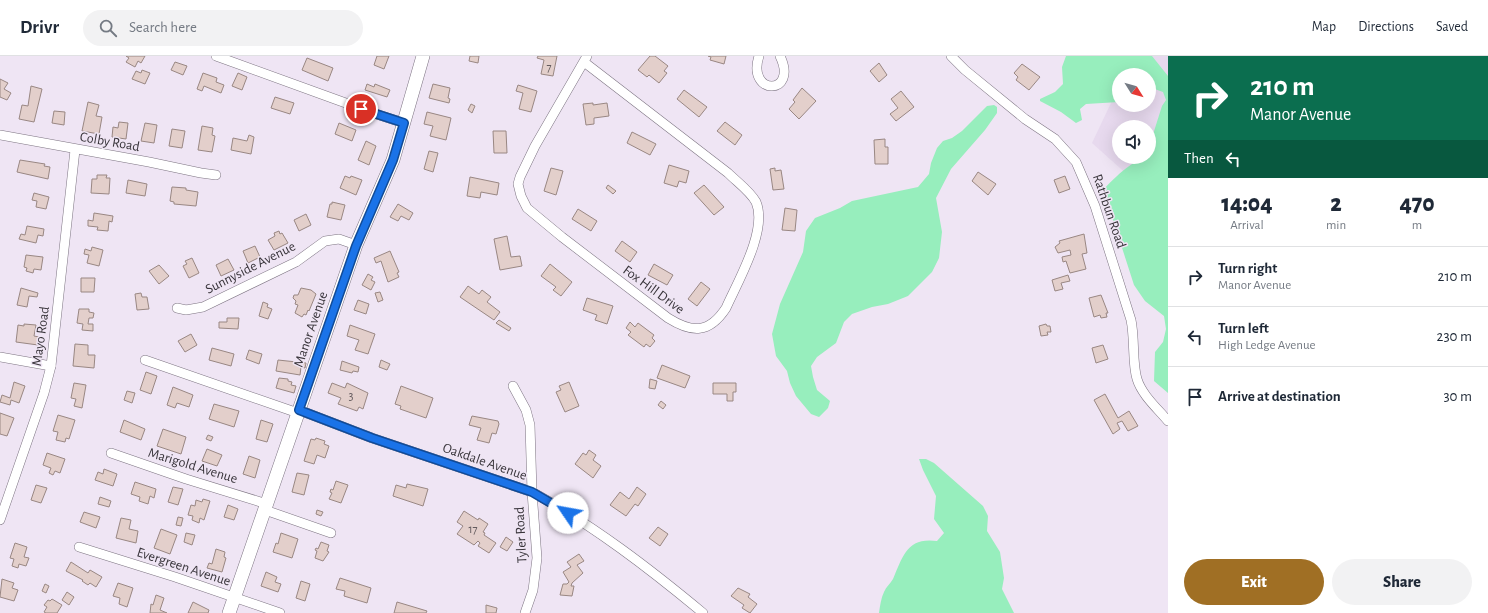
<!DOCTYPE html>
<style>
body{margin:0;font-family:"Alegreya Sans",sans-serif;background:#f2f2f3;color:#1f2937;height:100vh;display:flex;flex-direction:column;font-size:15px;white-space:nowrap}
*{box-sizing:border-box;margin:0}
p{font-size:13px;color:#747a83}
.icon{flex:none;width:22px;height:22px;fill:none;stroke:currentColor;stroke-width:2;stroke-linecap:round;stroke-linejoin:round}
.map{position:relative;flex:1;overflow:hidden}
.drawer{display:flex;flex-direction:column;background:#fff;width:320px}
.drawer>*{flex:none}
.banner{background:#0b6e4f;color:#fff;overflow:hidden}
.needle{width:26px;rotate:127deg}
.tools{position:absolute;left:1112px;top:12px;display:grid;gap:8px}
.tools a{display:grid;place-items:center;width:44px;height:44px;border-radius:50%;background:#fff;box-shadow:0 4px 16px #0002;font-size:20px}
.pin{position:absolute;display:grid;place-items:center;width:34px;height:34px;color:#fff;margin:-17px;border:2px solid #fff;border-radius:50%;box-shadow:0 1px 4px #0007}
.me{position:absolute;width:44px;margin:-22px;rotate:303deg;stroke-linejoin:round;filter:drop-shadow(0 0 3px #0008)}
.turn{display:flex;align-items:center;gap:14px;height:84px;padding:0 16px;font-size:18px}
.turn .icon{width:52px;height:52px;stroke-width:2.5}
.turn b{display:block;font-size:28px;line-height:34px}
.then{display:flex;align-items:center;height:38px;padding:0 16px;background:#0003;gap:8px;font-size:15px}
.eta{display:flex;justify-content:space-evenly;align-items:center;height:68px;text-align:center}
.eta b{font-size:24px;font-weight:800;line-height:28px}
.primary-button{display:flex;gap:8px;margin-top:auto;padding:8px 16px}
.primary-button a{flex:1;height:46px;border-radius:24px;background:#a06f24;color:#fff;font-size:16px;font-weight:800;line-height:46px;text-align:center}
.primary-button a+a{background:#f2f2f3;color:#1f2937}
ul{padding:0;list-style:none}
li{display:flex;align-items:center;gap:12px;height:60px;padding:0 16px;border-top:1px solid #e0e1e3}
li div{flex:1}
li b{display:block;font-size:15px}
li em{font-style:normal}
header{display:flex;align-items:center;gap:24px;box-sizing:border-box;height:56px;padding:0 20px;background:#fff;border-bottom:1px solid #e0e1e3}
header strong{font-size:19px}
nav{display:flex;gap:22px;margin-inline-start:auto;font-size:14px}
.search{width:280px;height:36px;background:#f2f2f3;display:flex;align-items:center;gap:10px;box-sizing:border-box;padding:0 14px;border-radius:22px;color:#747a83;font-size:15px}
main{display:flex;flex:1;min-height:0}
.map>svg:first-child{display:block}
.built{fill:#e7d9ee;fill-rule:evenodd}
.green{fill:#97eebd}
.building{fill:#e3cfcb;stroke:#998783}
.lines{fill:none;stroke-linecap:round;stroke-linejoin:round}
.street-casing{stroke:#7d7482;stroke-width:10}
.secondary-casing{stroke:#7d7482;stroke-width:14}
.street{stroke:#fff;stroke-width:9}
.secondary{stroke:#fff;stroke-width:13}
.route-casing{stroke:#114b97;stroke-width:10}
.route{stroke:#1a73e8;stroke-width:7}
.labels{text-anchor:middle;stroke-width:3;stroke-linejoin:round;paint-order:stroke}
.number-label{font-size:12px;fill:#635b5e}
.street-label{font-size:14px;fill:#38343a;stroke:#efe5f4}
</style>
<header>
<strong>Drivr</strong>
<div class="search"><svg class="icon" aria-label="search" viewBox="0 0 24 24"><circle cx="10" cy="10" r="6"/><path d="M15 15l6 6"/></svg>Search here</div>
<nav><a>Map</a><a>Directions</a><a>Saved</a></nav>
</header>
<main>
<div class="map">
<svg width="1168" height="557" viewBox="0 0 1168 557">
<rect width="100%" height="100%" fill="#efe5f4"/>
<path class="built" d="M1133 0H1168V155L1092 87 1119 30V49H1149V19ZM1119 71H1149V101H1119Z"/>
<g class="green">
<path d="M1066 0H1152L1168 20V337L1154 325 1155 296 1163 286 1166 273 1164 260 1145 245 1134 229 1106 142 1105 132C1114 122 1136 101 1149 101V91L1162 50 1166 44 1163 36 1149 31V19H1119V46L1086 48 1080 53 1082 64 1076 67 1061 56 1040 45V43L1055 36 1063 28 1062 11Z"/>
<path d="M994 49 997 51V57L985 74 951 113 936 142 942 176 939 202 932 216 908 240 888 248 872 251 852 258 844 266 836 287 817 301 811 310 813 321 817 334 830 345 828 352 819 361 811 358 796 340 790 327 787 315 776 300 772 278 780 248 803 196 806 175 815 162 840 152 852 145 918 131 929 118 931 107 937 92 943 85 952 82 962 75 987 50Z"/>
<path d="M919 403H926L934 407 983 450 988 460 987 475 1000 496 1004 522 1002 533 1014 557H879C880 550 881 542 884 536 886 531 890 528 893 523 903 500 907 481 937 485L944 477 934 463 936 440 923 414Z"/>
</g>
<g class="building">
<path d="M126 0H145L141 7 138 5 135 11 126 6 129 2Z"/>
<path d="M377 0H389L384 13 374 9Z"/>
<path d="M470 0H479L478 7 469 5Z"/>
<path d="M538 0H557L553 20 541 18 544 4 537 2Z"/>
<path d="M650 0H655L668 10 664 15 667 17 659 27 649 19 647 21 638 14Z"/>
<path d="M708 0H726L724 8 710 4 711 1Z"/>
<path d="M307 2 333 12 328 25 302 14Z"/>
<path d="M175 6 187 10 183 19 171 14Z"/>
<path d="M879 7 887 19 879 26 870 15Z"/>
<path d="M1022 8 1040 21 1029 34 1016 24 1018 21 1014 17Z"/>
<path d="M142 14 150 17 145 28 132 23 136 15 141 17Z"/>
<path d="M203 17 217 22 216 26 224 29 221 37 204 30 202 35 197 33Z"/>
<path d="M238 17 247 21 242 34 232 30Z"/>
<path d="M0 23 8 27 4 33 11 37 7 44 0 41Z"/>
<path d="M367 28 374 31 375 28 390 34 387 41 365 34Z"/>
<path d="M433 28 450 32 448 42 450 43 449 47 429 42Z"/>
<path d="M518 29 537 35 531 56 519 53 523 37 516 35Z"/>
<path d="M31 30 42 33 34 66 19 63 22 49 28 50Z"/>
<path d="M802 32 816 45 799 63 789 53 795 46 793 44Z"/>
<path d="M684 34 707 51 699 61 677 43Z"/>
<path d="M901 35 914 51 896 65 890 58 898 52 891 43Z"/>
<path d="M275 41 294 47 290 58 271 52Z"/>
<path d="M88 46 99 49 96 60 102 61 99 78 82 75Z"/>
<path d="M593 47V49L607 47 609 60 594 62V68L586 69 583 48Z"/>
<path d="M471 48 475 50 472 57 468 54Z"/>
<path d="M54 55 65 56 64 69 52 67Z"/>
<path d="M427 56 451 62 446 84 430 80 433 70 424 68Z"/>
<path d="M119 66 128 67 126 83 112 81 113 71 118 72Z"/>
<path d="M725 66 742 79 735 89 717 75Z"/>
<path d="M145 67 157 69 154 87 141 85Z"/>
<path d="M339 67 356 74 352 85 335 78Z"/>
<path d="M202 70 213 72 212 79 215 80 212 96 198 94Z"/>
<path d="M172 73 185 75 182 92 169 90Z"/>
<path d="M493 75H506L507 97H494Z"/>
<path d="M632 76 656 88 650 99 627 87Z"/>
<path d="M249 79 254 81 251 98 231 94 233 82 247 85Z"/>
<path d="M885 83V91H888V108H875L874 84Z"/>
<path d="M366 85 376 90 369 109 358 104Z"/>
<path d="M429 95 438 97 433 116 424 113Z"/>
<path d="M20 104 45 108 44 110 50 111 48 123 17 116Z"/>
<path d="M669 109 689 115 686 127 679 125 677 131 664 127Z"/>
<path d="M551 112 563 115 556 139 544 135Z"/>
<path d="M775 112V115L781 114 784 133 773 134 770 113Z"/>
<path d="M978 116 996 128 988 139 972 125Z"/>
<path d="M97 119H107L106 122H110L109 138 91 137 92 123H97Z"/>
<path d="M345 120 350 122 351 120 362 124 356 139 340 132Z"/>
<path d="M1065 120 1070 133 1059 137 1054 124Z"/>
<path d="M470 121 499 127 497 139 481 136 480 142 467 140Z"/>
<path d="M128 124 147 128 145 140 126 137Z"/>
<path d="M608 129 616 135 613 138 606 132Z"/>
<path d="M704 129 724 151 714 159 694 137Z"/>
<path d="M172 131 186 132V134L198 136 196 150 174 148V146L170 145Z"/>
<path d="M34 137 49 141 46 153 36 151 37 145 32 144Z"/>
<path d="M332 146 345 149 341 164 327 161 330 148H332Z"/>
<path d="M398 148 413 157 409 164 401 160 398 165 390 161Z"/>
<path d="M785 152 797 154 795 175 782 174Z"/>
<path d="M578 153 597 165 591 175 572 163Z"/>
<path d="M94 157 113 160 112 166 109 165 108 175 97 174 98 171 88 170V164L93 165Z"/>
<path d="M306 158 311 169 299 175 294 164Z"/>
<path d="M27 170 44 173 43 180 38 179 36 187 19 183 21 178 25 179Z"/>
<path d="M279 175 280 178 282 177 288 187 274 194 268 184 275 180 274 177Z"/>
<path d="M1084 178 1087 197 1082 198 1086 213 1070 217 1066 205 1063 206 1062 201 1071 199 1070 194 1058 197 1055 191 1060 187 1059 185Z"/>
<path d="M507 180 511 201 520 200 522 210 500 214 494 183Z"/>
<path d="M622 185 637 196 630 206 615 195Z"/>
<path d="M255 190 260 201 248 207 243 195Z"/>
<path d="M92 191 103 194 99 210 87 207 89 199 84 198 85 193 91 195Z"/>
<path d="M390 195 399 216 397 217 399 221 388 226 381 205 376 207 374 202Z"/>
<path d="M26 199 43 201 41 214 34 213 33 217 26 215 27 212 24 211Z"/>
<path d="M192 202 199 217 189 222 183 210 187 208 185 205Z"/>
<path d="M228 203 234 214 221 220 216 209Z"/>
<path d="M550 208 572 226 561 240 553 234 556 231 541 220Z"/>
<path d="M654 208 673 219 667 229 648 219Z"/>
<path d="M159 209 169 220 159 228 149 215Z"/>
<path d="M368 218 373 221 371 224 375 226 371 234 362 229Z"/>
<path d="M1068 219 1070 225 1061 227 1063 233 1055 235 1052 224Z"/>
<path d="M81 222H95L94 236H81Z"/>
<path d="M701 226 710 233 697 250 688 243Z"/>
<path d="M468 230 479 238 482 234 491 241 487 246 500 256 494 264 460 241Z"/>
<path d="M21 232 38 237 37 241 29 240 27 251 17 249Z"/>
<path d="M301 232 311 234 316 238 309 255 308 254 306 259 304 258 302 261 295 257 298 249 295 248 296 245 293 242 294 239H298Z"/>
<path d="M380 236 383 244 378 246 375 237Z"/>
<path d="M141 237 142 241H147L149 253 137 254 135 238Z"/>
<path d="M1101 239 1108 257H1106L1107 261 1101 262 1100 259 1094 261 1089 242Z"/>
<path d="M587 242 613 250 607 268 595 264 597 259 583 254Z"/>
<path d="M358 244 369 248 366 258 354 254Z"/>
<path d="M263 246 268 248 267 251 272 253 268 263 259 260Z"/>
<path d="M79 253H89V256L94 257 93 262H89L88 268H93V275L82 274 83 268 77 267Z"/>
<path d="M227 262H239L238 273 219 272V266H227Z"/>
<path d="M499 264 511 272 509 275 496 267Z"/>
<path d="M630 266 635 271 638 267 654 279 652 282 655 285 650 291 646 288 644 291 628 279 631 276 626 272Z"/>
<path d="M24 268 36 269 34 280 39 281 38 289 16 286 18 269 24 270Z"/>
<path d="M1046 268 1047 270H1050L1051 276H1047L1048 279 1041 280 1039 270Z"/>
<path d="M350 269 375 278 368 298 355 294 359 284 347 280Z"/>
<path d="M191 278 197 289 185 296 178 285Z"/>
<path d="M75 288 88 289V299H95L94 312 73 310Z"/>
<path d="M1103 289 1108 303 1096 307 1092 292Z"/>
<path d="M212 292 234 298 231 310 209 304Z"/>
<path d="M249 294 262 298 259 308 246 303Z"/>
<path d="M278 304 306 307 305 312 301 311 300 319 276 315Z"/>
<path d="M381 304 390 308 387 314 379 311Z"/>
<path d="M342 305 359 311 358 316 353 315 352 317 340 314Z"/>
<path d="M662 309 690 320 685 332 657 322Z"/>
<path d="M146 316 157 320 151 338 140 334Z"/>
<path d="M279 322 288 323V325L292 326 291 329 296 330 294 337 276 332Z"/>
<path d="M650 323 657 325 655 333 649 332Z"/>
<path d="M14 326 25 330 19 347 11 344 10 349 0 346 2 339 10 342Z"/>
<path d="M569 326 579 350 565 356 556 336 561 334 559 330Z"/>
<path d="M74 327 86 329 82 352 74 350 76 343 71 342Z"/>
<path d="M332 327 345 332 347 327 368 337 363 353 359 351 357 355 338 348 341 342 328 337Z"/>
<path d="M713 327H736V336H733V345H727V338H713Z"/>
<path d="M401 330 433 342 426 362 400 353 401 350 395 348Z"/>
<path d="M173 331 193 339 189 351 177 347 175 352 167 349Z"/>
<path d="M127 335 135 337 132 347 124 344Z"/>
<path d="M1105 338 1118 362 1129 355 1138 370 1128 375 1122 365 1117 367 1120 373 1113 378 1094 344Z"/>
<path d="M661 345 666 349 663 353 658 349Z"/>
<path d="M214 348 239 355 234 371 209 363Z"/>
<path d="M0 357 14 362 7 380 0 378Z"/>
<path d="M58 359 75 364 69 383 66 382 65 386 56 384 58 376 53 375Z"/>
<path d="M472 360 498 365 499 368 496 378 492 377 489 387 477 384 481 372 469 369Z"/>
<path d="M124 364 145 373 141 384 120 376Z"/>
<path d="M261 364 273 368 267 386 256 383Z"/>
<path d="M163 373 186 381 181 398 157 390Z"/>
<path d="M208 379 213 381 211 385 206 383Z"/>
<path d="M316 382 325 385 324 388 329 390 325 402 317 399 314 408 304 405 311 383 315 384Z"/>
<path d="M207 393 222 399 217 410 202 405Z"/>
<path d="M589 394 596 399 593 404 601 410 593 422 575 408 583 397 586 399Z"/>
<path d="M47 397 65 403 60 417 55 415 53 419 49 417 51 412 43 409Z"/>
<path d="M249 400 260 404 255 422 243 418Z"/>
<path d="M104 413 117 418 113 430 95 424 98 416 103 418Z"/>
<path d="M297 417 309 419 304 439 292 436Z"/>
<path d="M336 425 348 429 341 447 329 443 332 437 330 436 331 433 333 434Z"/>
<path d="M135 426 156 433 154 442 150 440 148 448 139 445 140 441 131 438Z"/>
<path d="M407 428 428 433 423 450 393 440 396 429 406 432Z"/>
<path d="M36 429 47 432 41 447 31 444Z"/>
<path d="M173 431 183 433 178 449 168 446Z"/>
<path d="M637 431 646 438 638 450 635 448 626 460 610 449 620 436 629 443Z"/>
<path d="M100 441 111 445 109 451 98 448Z"/>
<path d="M203 443 210 445 204 464 200 462 199 467 192 464 193 460 188 459 191 449 195 450 196 444 202 446Z"/>
<path d="M228 449 238 453 234 464 224 461Z"/>
<path d="M317 454 323 456 321 460 316 458Z"/>
<path d="M464 455 478 464 479 462 488 468 483 476 485 477 484 479 496 487 489 497 478 490 480 487 478 485 474 489 457 478 463 470 457 466Z"/>
<path d="M84 456 100 461 96 472 80 466Z"/>
<path d="M178 461 183 462 181 470 176 469Z"/>
<path d="M121 462 131 464 129 473 138 475 136 487 116 482Z"/>
<path d="M658 471 668 478 660 490 649 482Z"/>
<path d="M161 473 177 479 170 498 154 492Z"/>
<path d="M186 477 195 479 192 489 184 486Z"/>
<path d="M281 477 298 483 292 502 273 496 276 487 278 488Z"/>
<path d="M506 481 513 486 507 495 500 491Z"/>
<path d="M321 486 329 489 327 495 329 496 323 505 315 502 317 495 315 494 316 492 318 493Z"/>
<path d="M15 487 27 491 24 501 29 502 26 510 19 508 18 512 12 510 14 503 10 502Z"/>
<path d="M216 493 225 496 224 501 226 502 222 516 207 512 209 507 212 508Z"/>
<path d="M579 498 584 505 577 509 583 517 572 527 571 530H574L572 540 560 539 563 528H567L569 526 563 516 571 511 567 506Z"/>
<path d="M71 506 88 517 90 514 102 521 96 531 90 527 88 529 82 525 83 524 66 515Z"/>
<path d="M266 516 277 521 275 526 281 528 278 536 261 530Z"/>
<path d="M340 522 371 532 367 547 344 540 345 535 336 533Z"/>
<path d="M2 523 14 527 12 532 18 534 14 545 0 541Z"/>
<path d="M301 525 310 528 305 545 296 542Z"/>
<path d="M118 527 133 532 127 551 119 548 120 542 113 540Z"/>
<path d="M45 528 49 530 46 537 42 535Z"/>
<path d="M738 532 750 538 748 541 757 548 750 557 742 552 744 549 731 540Z"/>
<path d="M67 536 74 541 69 549 62 544Z"/>
<path d="M156 539 164 542 160 554 167 557H150L151 548 153 549Z"/>
<path d="M52 543 62 549 57 557H46L44 556 47 551 44 549 48 544 50 545Z"/>
<path d="M193 546 209 554 208 557H188Z"/>
<path d="M397 546 427 555 426 557H394Z"/>
<path d="M486 549 497 552 496 557H486Z"/>
</g>
<g class="lines">
<g class="street-casing">
<g id="street">
<path d="M216 0 376 58 404 67"/>
<path d="M759 0C746 40 799 40 780 0"/>
<path d="M951 0 965 14 1025 63 1055 83 1076 106 1095 150 1131 264C1135 283 1132 307 1137 323 1142 339 1157 352 1168 365"/>
<path d="M584 6 728 117C737 126 750 135 756 146 768 174 738 225 726 252 709 278 692 277 668 262L562 181 527 152 521 140 518 128 520 121 535 90 587 0"/>
<path d="M0 79 149 106 201 117 216 119"/>
<path d="M177 252 186 254 203 251 296 206 325 185 339 183 356 189"/>
<path d="M0 301 51 310"/>
<path d="M145 304 298 357"/>
<path d="M513 330 526 354 530 369 532 436 537 502 533 534 525 557"/>
<path d="M299 354 372 382 532 436C593 469 650 513 703 557"/>
<path d="M111 397 186 423 267 448"/>
<path d="M265 454 331 477"/>
<path d="M0 464 44 337 51 310 75 94"/>
<path d="M79 491 175 521 280 557"/>
</g>
</g>
<g class="secondary-casing">
<path id="secondary" d="M229 557 356 189 393 104 423 0"/>
</g>
<use href="#street" class="street"/>
<use href="#secondary" class="secondary"/>
</g>
<g class="lines">
<g class="route-casing">
<path id="route" d="M361 53 404 67 393 104 356 190 299 354 372 382 532 436 568 457"/>
</g>
<use href="#route" class="route"/>
</g>
<g class="labels">
<g class="number-label">
<text x="549" y="15">7</text>
<text x="351" y="344">3</text>
<text x="473" y="477">17</text>
</g>
<g class="street-label">
<text transform="translate(110 85) rotate(10)" y="5">Colby Road</text>
<text transform="translate(1110 155) rotate(71)" y="5">Rathbun Road</text>
<text transform="translate(250 211) rotate(-27)" y="5">Sunnyside Avenue</text>
<text transform="translate(654 233) rotate(36)" y="5">Fox Hill Drive</text>
<text transform="translate(310 273) rotate(-71)" y="5">Manor Avenue</text>
<text transform="translate(40 280) rotate(-82)" y="5">Mayo Road</text>
<text transform="translate(485 405) rotate(19)" y="5">Oakdale Avenue</text>
<text transform="translate(193 409) rotate(17)" y="5">Marigold Avenue</text>
<text transform="translate(520 479) rotate(-93)" y="5">Tyler Road</text>
<text transform="translate(184 510) rotate(18)" y="5">Evergreen Avenue</text>
</g>
</g>
</svg>
<div class="tools">
<a><svg class="needle" viewBox="-14 -14 28 28"><path d="M0-13l5 13h-10z" fill="#e53935"/><path d="M0 13l5-13h-10z" fill="#747a83"/></svg></a>
<a><svg class="icon" aria-label="sound" viewBox="0 0 24 24"><path d="M4 9h4l5-4v14l-5-4H4zM17 9q2 3 0 6"/></svg></a>
</div>
<div class="pin" style="left:361px;top:53px;background:#d93025"><svg class="icon" aria-label="arrive" viewBox="0 0 24 24"><path d="M6 21V4h12l-3 4 3 4H6"/></svg></div>
<svg class="me" style="left:568px;top:457px" viewBox="-20 -20 40 40"><circle r="19" fill="#fff"/><path d="M0-13L10 11 0 6-10 11z" fill="#1a73e8"/></svg>
</div>
<section class="drawer">
<div class="banner">
<div class="turn"><svg class="icon" aria-label="right" viewBox="0 0 24 24"><path d="M7 20v-9h11M14 6l5 5-5 5"/></svg><div><b>210 m</b>Manor Avenue</div></div>
<div class="then">Then<svg class="icon" aria-label="left" viewBox="0 0 24 24"><path d="M17 20v-9H6M10 6l-5 5 5 5"/></svg></div>
</div>
<div class="eta">
<div><b>14:04</b><p>Arrival</p></div>
<div><b>2</b><p>min</p></div>
<div><b>470</b><p>m</p></div>
</div>
<ul>
<li><svg class="icon" aria-label="right" viewBox="0 0 24 24"><path d="M7 20v-9h11M14 6l5 5-5 5"/></svg><div><b>Turn right</b><p>Manor Avenue</p></div><em>210 m</em></li>
<li><svg class="icon" aria-label="left" viewBox="0 0 24 24"><path d="M17 20v-9H6M10 6l-5 5 5 5"/></svg><div><b>Turn left</b><p>High Ledge Avenue</p></div><em>230 m</em></li>
<li><svg class="icon" aria-label="arrive" viewBox="0 0 24 24"><path d="M6 21V4h12l-3 4 3 4H6"/></svg><div><b>Arrive at destination</b></div><em>30 m</em></li>
</ul>
<div class="primary-button"><a>Exit</a><a>Share</a></div>
</section>
</main>
